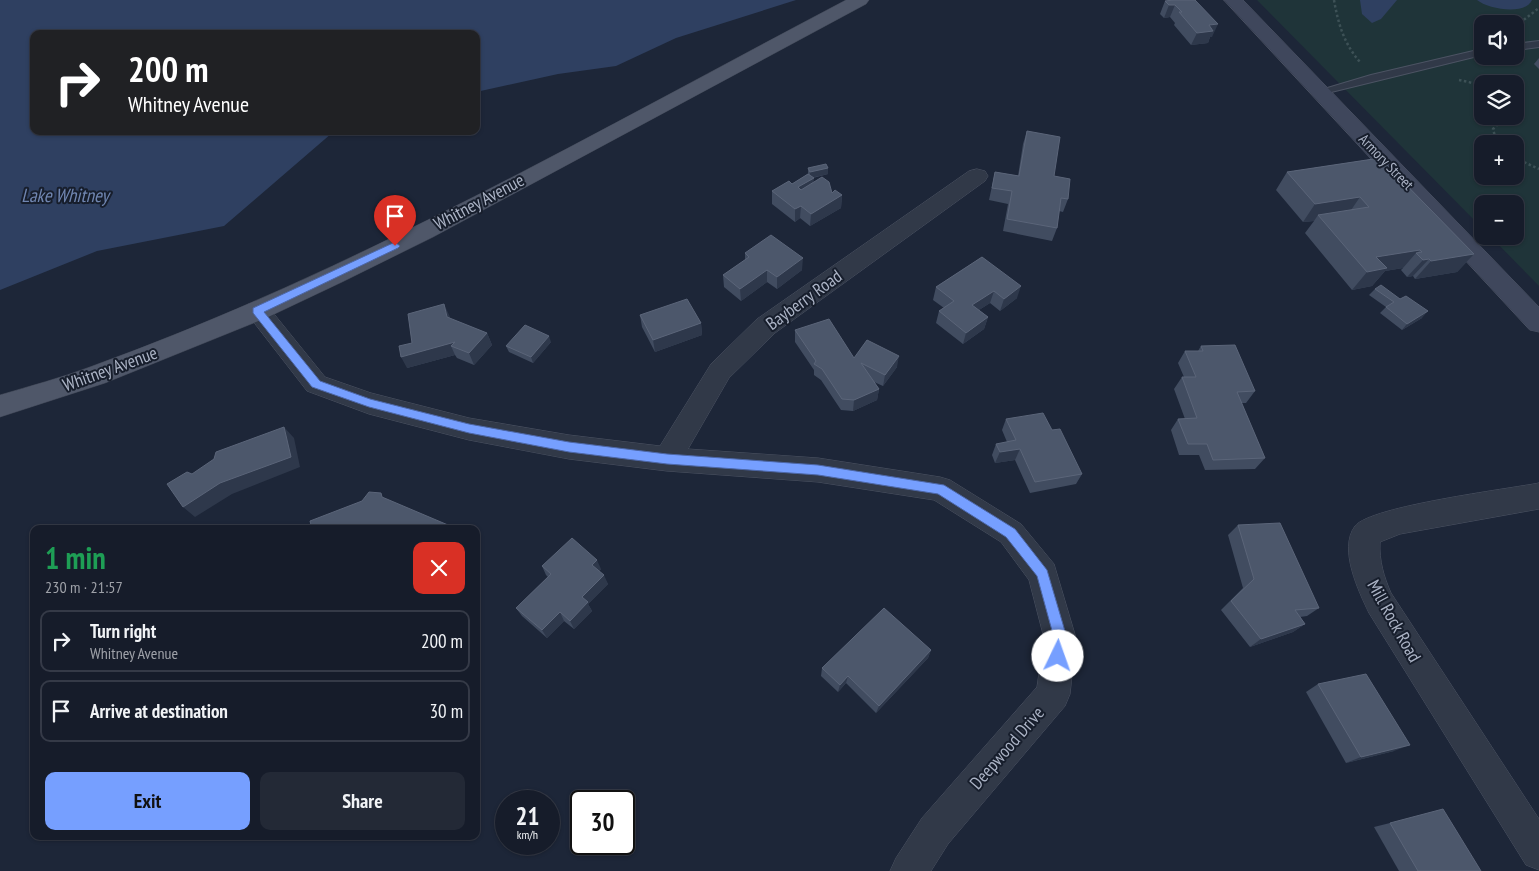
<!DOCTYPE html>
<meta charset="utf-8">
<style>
body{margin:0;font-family:"PT Sans Narrow",sans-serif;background:#232936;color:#f1f3f6;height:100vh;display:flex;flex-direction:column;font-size:19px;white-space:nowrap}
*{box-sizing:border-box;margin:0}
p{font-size:16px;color:#9ea1a8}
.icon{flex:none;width:28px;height:28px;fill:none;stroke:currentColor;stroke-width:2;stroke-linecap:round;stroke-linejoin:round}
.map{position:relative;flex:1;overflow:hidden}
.drawer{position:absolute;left:30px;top:525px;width:450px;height:315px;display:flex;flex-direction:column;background:#161c2a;border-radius:10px;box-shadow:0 1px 4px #0004,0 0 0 1px #353a47}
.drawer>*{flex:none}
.top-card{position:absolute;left:30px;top:30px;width:450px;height:105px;border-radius:10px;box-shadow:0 1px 4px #0004,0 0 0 1px #353a47;background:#202124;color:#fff;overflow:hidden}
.controls{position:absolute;left:1474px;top:15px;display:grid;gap:10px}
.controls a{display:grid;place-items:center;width:50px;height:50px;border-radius:10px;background:#161c2a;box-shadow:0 1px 4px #0004,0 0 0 1px #353a47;font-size:25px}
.speed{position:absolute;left:495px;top:790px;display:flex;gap:10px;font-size:25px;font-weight:700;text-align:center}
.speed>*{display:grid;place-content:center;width:65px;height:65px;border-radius:50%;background:#161c2a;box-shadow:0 1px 4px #0004,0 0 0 1px #353a47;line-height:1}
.speed small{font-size:12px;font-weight:400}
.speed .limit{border:2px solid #111;border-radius:8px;background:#fff;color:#111}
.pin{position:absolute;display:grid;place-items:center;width:42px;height:42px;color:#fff;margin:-51px -21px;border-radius:50% 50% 50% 0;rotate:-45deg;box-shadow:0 0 5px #0007}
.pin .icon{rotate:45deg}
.me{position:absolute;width:55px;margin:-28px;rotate:3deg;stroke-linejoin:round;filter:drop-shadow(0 0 4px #0008)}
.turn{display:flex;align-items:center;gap:18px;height:105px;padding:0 15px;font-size:22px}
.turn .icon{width:65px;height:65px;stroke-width:2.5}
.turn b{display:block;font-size:35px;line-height:42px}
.round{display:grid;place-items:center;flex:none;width:52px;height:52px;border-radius:10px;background:#232936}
.overview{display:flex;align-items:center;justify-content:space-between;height:85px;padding:0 15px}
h1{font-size:30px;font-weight:700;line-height:38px;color:#1e9e55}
.action{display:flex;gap:10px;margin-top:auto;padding:10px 15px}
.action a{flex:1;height:58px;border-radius:10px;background:#769fff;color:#111;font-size:20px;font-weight:700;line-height:58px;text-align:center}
.action a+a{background:#232936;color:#f1f3f6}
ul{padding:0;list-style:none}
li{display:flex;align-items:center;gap:15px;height:62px;margin:0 10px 8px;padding:0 5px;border:2px solid #353a47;border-radius:10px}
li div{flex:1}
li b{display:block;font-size:19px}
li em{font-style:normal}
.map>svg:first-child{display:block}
.green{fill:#1f3439;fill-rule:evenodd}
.water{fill:#2f4061}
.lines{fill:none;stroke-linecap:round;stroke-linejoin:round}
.service-casing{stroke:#4c5363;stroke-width:2}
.minor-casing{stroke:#4c5363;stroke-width:1}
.secondary-casing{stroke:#4c5363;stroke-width:1}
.primary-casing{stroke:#3b4251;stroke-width:1}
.path{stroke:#3d5156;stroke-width:2.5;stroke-dasharray:2.5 2.5;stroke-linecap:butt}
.service{fill:#313948;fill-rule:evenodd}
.minor{fill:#313948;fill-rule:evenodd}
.secondary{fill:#3f475c;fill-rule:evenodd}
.primary{fill:#4f5769;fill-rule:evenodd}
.wall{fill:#414c60}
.shaded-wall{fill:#2e384b}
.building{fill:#4c576b;stroke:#5b6579}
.route{fill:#769fff;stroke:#4d67a6}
.labels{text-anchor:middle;stroke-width:4;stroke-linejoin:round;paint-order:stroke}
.far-street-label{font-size:15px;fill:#abb3c5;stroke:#171e2c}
.street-label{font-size:18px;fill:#abb3c5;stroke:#171e2c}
.water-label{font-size:19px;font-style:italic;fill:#7086b1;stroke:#171e2c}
</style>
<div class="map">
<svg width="1539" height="871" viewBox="0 0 1539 871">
<rect width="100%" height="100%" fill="#1d2638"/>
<path class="green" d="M1257 0H1539V286L1490 236H1515V204H1482V228ZM1482 24H1515V56H1482ZM1482 84H1515V116H1482ZM1482 144H1515V176H1482Z"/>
<g class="water">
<path d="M0 0H796L676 38 616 66 558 74 476 92V34H34V131H338L332 133 224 226 97 251 0 290Z"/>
<path d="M1360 0H1397L1381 19 1372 23 1362 14Z"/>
<path d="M1477 0H1532C1525 16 1488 9 1477 0Z"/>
</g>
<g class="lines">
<g class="service-casing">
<g id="service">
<path d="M1539 41V47L1515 50V44Z"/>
<path d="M1482 49V55L1319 95 1314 92 1371 75Z"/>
</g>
</g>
<g class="minor-casing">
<g id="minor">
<path d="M977 169 985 171 988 176 985 181 775 333 729 378 688 449 818 458 940 477 950 480 1021 524 1054 564 1076 638 1070 694 1065 706 948 844 931 871H890L896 858 922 818 1037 687 1044 638 1029 580 1001 542 934 500 818 482 667 471 569 459 469 440 369 414 307 391 245 311 248 304 257 302 266 304 325 377 371 393 469 418 569 435 660 446 711 364 757 319 969 171Z"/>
<path d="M1539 483V509L1400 534 1380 542C1379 561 1384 577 1391 593L1539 819V870L1526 865 1369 613C1359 592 1338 549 1355 526 1371 506 1508 489 1539 483Z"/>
</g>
</g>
<g class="secondary-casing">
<path id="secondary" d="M1224 0H1243L1539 307V332L1530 330Z"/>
</g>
<g class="primary-casing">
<path id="primary" d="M846 0H869L866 4 433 237 342 282 266 318 105 383 0 417V395C30 386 61 378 90 367 354 272 599 130 846 0Z"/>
</g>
<g class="path">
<path d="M1334 0C1338 23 1344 44 1360 62"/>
<path d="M1516 26 1539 8"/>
<path d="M1459 80 1482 85"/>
<path d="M1515 107V110"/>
<path d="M1497 144 1493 129 1506 116"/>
<path d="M1515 158 1539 169"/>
</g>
<use href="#service" class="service"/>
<use href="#minor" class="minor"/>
<use href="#secondary" class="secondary"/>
<use href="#primary" class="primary"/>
</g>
<g class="wall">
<path d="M1173 0 1212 37H1210L1208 43 1191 45 1174 25 1175 23 1170 17 1164 18 1160 14 1165 1Z"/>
<path d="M1539 58V69L1534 64Z"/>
<path d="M1027 131 1054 176 1068 199 1063 212 1059 211 1057 228 1052 241 1003 231 1008 204 989 200 995 172 1018 176 1023 144Z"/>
<path d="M1380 158 1474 254 1457 272 1415 279 1413 276 1407 277 1401 270 1403 268 1385 271 1372 286 1352 290 1305 233 1314 221 1303 222 1276 190 1287 172Z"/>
<path d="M808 168H828V174L813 178V182L832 193 842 195 841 208 810 226 800 218 795 222 772 204V191L792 184 808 174Z"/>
<path d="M745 253 802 270 777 289 767 282 741 301 724 287 723 275 745 260Z"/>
<path d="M982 257 1017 298 1000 311 990 303 979 310 988 317 984 329 963 344 936 323 939 311 944 308 933 300 936 287Z"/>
<path d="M1375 289 1400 299 1422 318 1402 330 1380 313 1386 307 1369 295Z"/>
<path d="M640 315 701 323 702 335 655 352 642 327Z"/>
<path d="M450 317V319L487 333 492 345 474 365 457 358 455 355 407 368 412 343Z"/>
<path d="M795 330 854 358 897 367 883 386 874 382 879 389 877 400 853 411 841 410 821 380 814 375V370L795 342Z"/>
<path d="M551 342 533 363 509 352 506 346Z"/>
<path d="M1201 346 1255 391 1246 403H1241L1265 458 1255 469 1205 470 1199 455H1179L1171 430 1178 419H1185L1174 389 1182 377H1184L1178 363 1185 351H1198Z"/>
<path d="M1006 419 1052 430 1082 474 1076 484 1030 493 1015 460 995 463 992 455 996 444 1007 442 1002 430Z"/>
<path d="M1238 525 1319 608 1307 616 1300 617 1305 624 1293 632 1250 647 1221 610 1243 588 1228 535Z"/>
<path d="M542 566 601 569 599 571 608 584 588 604 592 611 574 629 564 621 547 638 522 616 516 608 548 577 546 575Z"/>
<path d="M931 650 928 658 876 713 846 683 838 692 821 676 822 668Z"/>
<path d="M1318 684 1394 751 1346 763 1306 692Z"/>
<path d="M1390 823 1481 871H1399L1374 827Z"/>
</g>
<g class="shaded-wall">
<path d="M1169 5H1175L1170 17 1164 18Z"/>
<path d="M1218 24 1212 37H1210L1208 43 1191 45 1197 33 1209 25Z"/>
<path d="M828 168V174L810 178V172Z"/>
<path d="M814 178 813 191 798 200V187Z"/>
<path d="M842 195 841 208 810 226 811 214Z"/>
<path d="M1360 197 1347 216 1318 215 1314 221 1303 222 1315 204Z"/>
<path d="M801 206 800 218 795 222V209Z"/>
<path d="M1420 250 1417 253H1416L1403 268 1385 271 1372 286 1352 290 1367 272 1376 257Z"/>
<path d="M1474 254 1457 272 1415 279 1431 261Z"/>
<path d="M803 258 802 270 777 289V277Z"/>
<path d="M1429 259 1413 276 1407 277 1423 260Z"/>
<path d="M767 270V282L741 301 740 289Z"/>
<path d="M1021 286 1017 298 1000 311 1004 299Z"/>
<path d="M994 291 990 303 968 317 972 305Z"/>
<path d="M444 304 450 317 452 329 447 317Z"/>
<path d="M1428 311 1422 318 1402 330 1407 324Z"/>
<path d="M988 317 984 329 963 344 966 333Z"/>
<path d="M701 323 702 335 655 352 653 340Z"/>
<path d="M487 333 492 345 474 365 469 353Z"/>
<path d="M549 336 551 342 533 363 531 357Z"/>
<path d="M455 342 451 346 455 355 407 368 401 357Z"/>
<path d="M899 356 897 367 883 386 885 375Z"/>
<path d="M879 389 877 400 853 411 854 400Z"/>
<path d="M284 427 294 438 300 467 232 494 195 517 183 507Z"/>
<path d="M1020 449 1015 460 995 463 1000 452Z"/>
<path d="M597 560 601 569 596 574 592 565Z"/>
<path d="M604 575 608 584 588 604 592 611 574 629 570 621 582 597Z"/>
<path d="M560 612 564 621 547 638 542 630Z"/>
<path d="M1305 624 1293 632 1250 647 1261 639Z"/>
<path d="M931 650 928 658 876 713 879 706Z"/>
<path d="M848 676 846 683 838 692 840 685Z"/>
<path d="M1410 745 1394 751 1346 763 1361 757Z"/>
</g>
<g class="building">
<path d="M1173 0H1195L1218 24 1209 25 1213 31 1197 33 1179 12H1182L1175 5H1169L1165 1Z"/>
<path d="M1027 131 1060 137 1054 176 1070 179 1068 199 1061 198 1057 228 1007 219 1012 191 992 188 995 172 1019 176Z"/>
<path d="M1380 158 1474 254 1431 261 1429 259 1423 260 1416 253 1422 252 1420 250 1376 257 1387 268 1367 272 1318 215 1369 207 1360 197 1315 204 1287 172Z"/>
<path d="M826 164 828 168 810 172 808 168Z"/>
<path d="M808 174 814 178 798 187 801 190 822 177 829 182 832 193 835 190 842 195 811 214 801 206 795 209 772 191 789 181 792 184Z"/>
<path d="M771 235 803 258 777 277 767 270 740 289 723 275 749 257 745 253Z"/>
<path d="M982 257 1021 286 1004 299 994 291 972 305 988 317 966 333 939 311 954 301 936 287Z"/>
<path d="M1381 285 1400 299 1406 296 1428 311 1407 324 1386 307 1394 302 1375 289Z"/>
<path d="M687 299 701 323 653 340 640 315Z"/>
<path d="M444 304 447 317 487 333 469 353 451 346 455 342 401 357 399 346 412 343 408 314Z"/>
<path d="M829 319 854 358 867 340 899 356 885 375 861 363 879 389 854 400 842 399 822 369 814 364 816 361 795 330Z"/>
<path d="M525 325 549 336 531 357 506 346Z"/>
<path d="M1235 345 1255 391 1237 392 1265 458 1213 460 1207 444H1188L1178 419 1197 418 1182 377H1196L1185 351H1203L1201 346Z"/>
<path d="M1043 413 1052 430 1060 429 1082 474 1035 482 1020 449 1000 452 996 444 1016 440 1006 419Z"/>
<path d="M284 427 291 457 220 483 183 507 167 484 187 472 192 474 214 459 216 452Z"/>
<path d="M369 492 381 493 382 497 448 525 446 529H370L371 527 366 529H312L310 521 362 501Z"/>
<path d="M1280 523 1319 608 1295 610 1305 624 1261 639 1231 601 1254 579 1238 525Z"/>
<path d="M572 538 597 560 592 565 604 575 582 597 588 602 570 621 560 612 542 630 516 608 551 574 542 566Z"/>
<path d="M884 608 931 650 879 706 848 676 840 685 822 668Z"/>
<path d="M1366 674 1410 745 1361 757 1318 684Z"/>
<path d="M1443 809 1481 871H1418L1390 823Z"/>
</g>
<path class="route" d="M395 242 400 246 398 248 264 312 320 381 370 399 469 424 569 442 667 454 818 465 944 485 1015 529 1047 570 1067 638 1062 661 1058 663 1053 661 1051 656 1054 638 1037 576 1006 537 938 494 818 475 667 464 569 452 469 433 369 407 312 387 253 313V308Z"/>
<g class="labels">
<g class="far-street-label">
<text transform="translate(1386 162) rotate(46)" y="5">Armory Street</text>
</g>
<g class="street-label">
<text transform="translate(479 202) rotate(-28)" y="6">Whitney Avenue</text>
<text transform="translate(804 300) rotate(-36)" y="6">Bayberry Road</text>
<text transform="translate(110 369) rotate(-20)" y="6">Whitney Avenue</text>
<text transform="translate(1394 621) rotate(61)" y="6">Mill Rock Road</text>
<text transform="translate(1007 748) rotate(-49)" y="6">Deepwood Drive</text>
</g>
<g class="water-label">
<text x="65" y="202">Lake Whitney</text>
</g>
</g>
</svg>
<div class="controls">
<a><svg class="icon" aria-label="sound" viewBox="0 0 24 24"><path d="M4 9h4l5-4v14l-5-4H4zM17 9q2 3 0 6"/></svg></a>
<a><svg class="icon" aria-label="layers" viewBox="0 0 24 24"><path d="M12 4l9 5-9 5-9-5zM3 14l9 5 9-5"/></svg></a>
<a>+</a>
<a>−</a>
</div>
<div class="speed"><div>21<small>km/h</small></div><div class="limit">30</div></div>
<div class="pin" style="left:395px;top:246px;background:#d93025"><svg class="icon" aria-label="arrive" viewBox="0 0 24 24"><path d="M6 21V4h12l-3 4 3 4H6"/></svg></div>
<svg class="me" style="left:1058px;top:656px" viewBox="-20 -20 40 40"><circle r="19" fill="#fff"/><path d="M0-13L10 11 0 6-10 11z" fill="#769fff"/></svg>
<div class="top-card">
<div class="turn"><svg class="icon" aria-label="right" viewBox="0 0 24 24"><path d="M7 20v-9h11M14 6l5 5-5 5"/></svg><div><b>200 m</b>Whitney Avenue</div></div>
</div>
<section class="drawer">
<div class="overview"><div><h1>1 min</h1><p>230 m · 21:57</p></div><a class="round" style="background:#d93025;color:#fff"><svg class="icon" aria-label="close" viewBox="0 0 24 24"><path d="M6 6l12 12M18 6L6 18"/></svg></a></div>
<ul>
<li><svg class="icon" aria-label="right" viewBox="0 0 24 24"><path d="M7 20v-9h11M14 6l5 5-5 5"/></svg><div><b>Turn right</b><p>Whitney Avenue</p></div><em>200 m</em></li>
<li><svg class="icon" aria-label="arrive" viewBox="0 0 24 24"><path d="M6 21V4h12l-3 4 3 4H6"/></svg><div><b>Arrive at destination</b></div><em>30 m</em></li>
</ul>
<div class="action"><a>Exit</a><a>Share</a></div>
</section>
</div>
